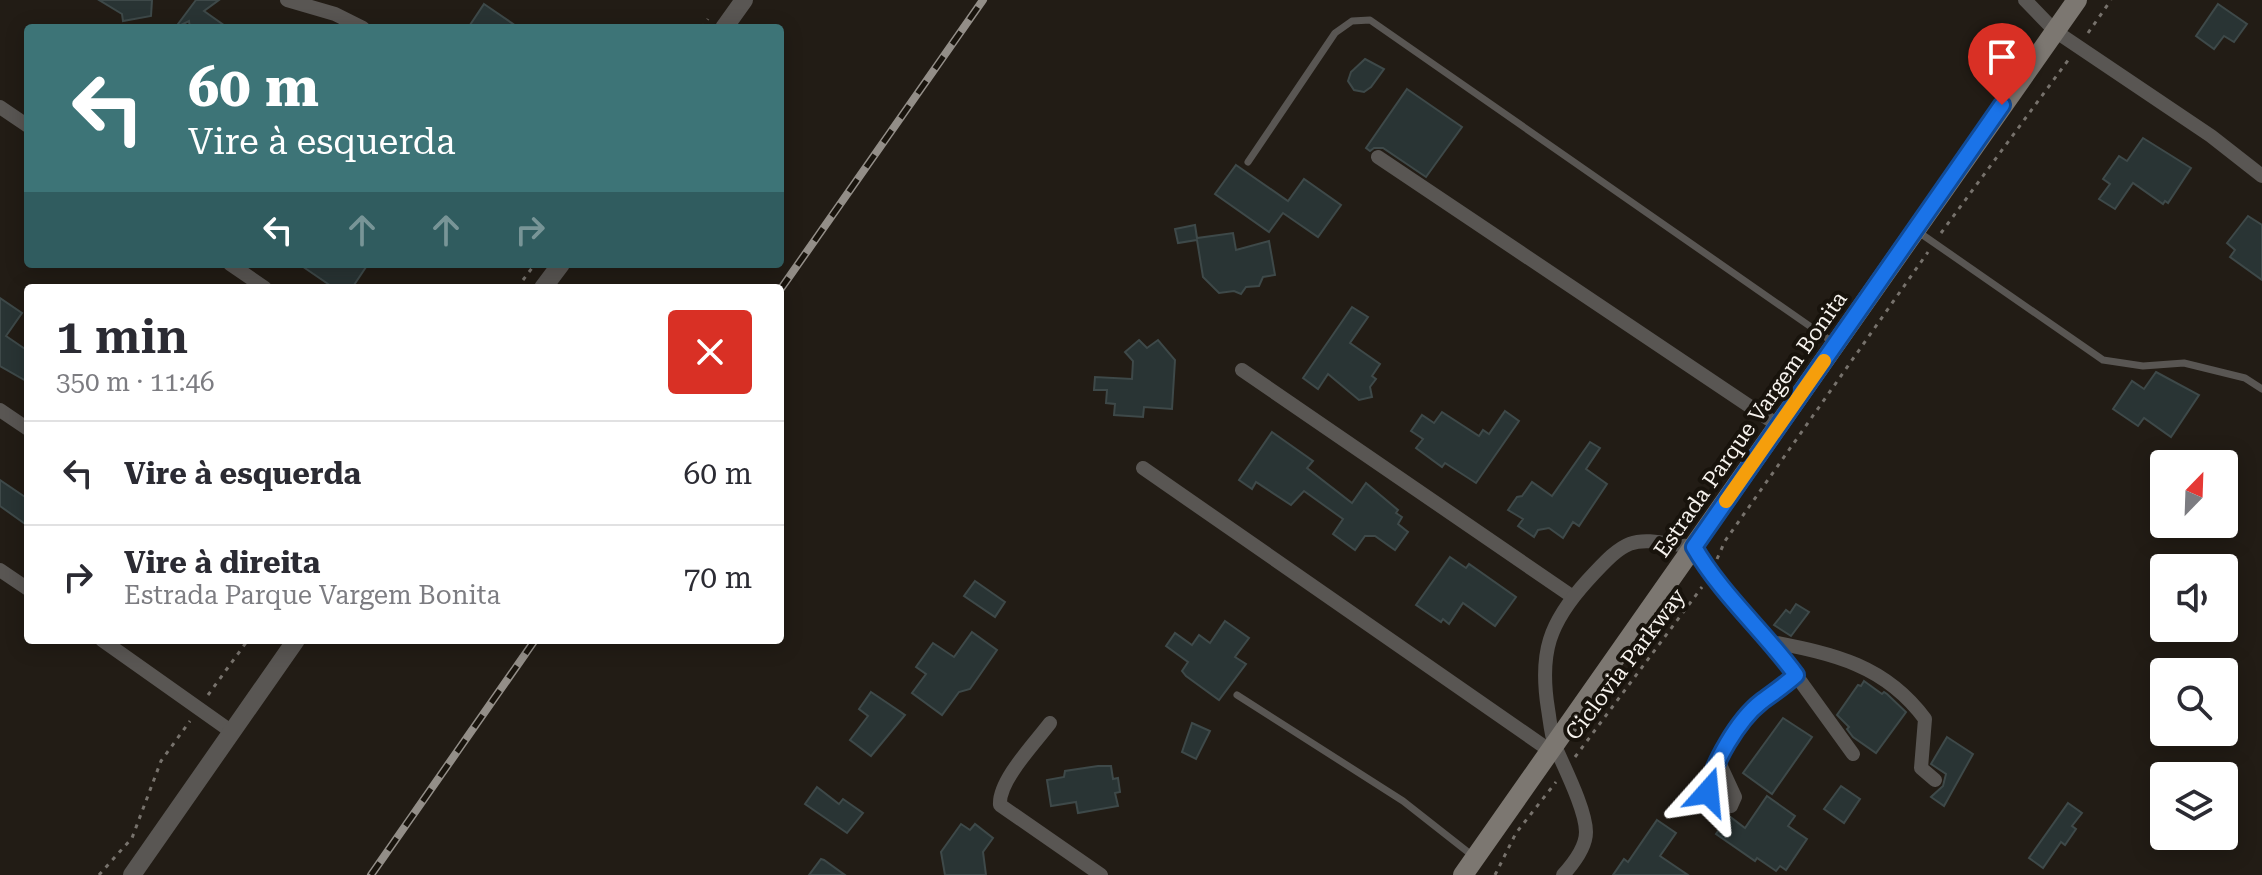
<!DOCTYPE html>
<html lang="pt">
<meta charset="utf-8">
<style>
body{margin:0;font-family:"Roboto Serif",serif;background:#f2f2f3;color:#2b2b33;height:100vh;display:flex;flex-direction:column;font-size:30px;white-space:nowrap}
*{box-sizing:border-box;margin:0}
p{font-size:26px;color:#7c7c81}
.icon{flex:none;width:44px;height:44px;fill:none;stroke:currentColor;stroke-width:2;stroke-linecap:round;stroke-linejoin:round}
.map{position:relative;flex:1;overflow:hidden}
.drawer{position:absolute;left:24px;top:284px;width:760px;height:360px;display:flex;flex-direction:column;background:#fff;border-radius:8px;box-shadow:0 4px 20px #0003}
.drawer>*{flex:none}
.guide{position:absolute;left:24px;top:24px;width:760px;height:244px;border-radius:8px;box-shadow:0 4px 20px #0003;background:#3d7477;color:#fff;overflow:hidden}
.needle{width:52px;rotate:23deg}
.tools{position:absolute;left:2150px;top:450px;display:grid;gap:16px}
.tools a{display:grid;place-items:center;width:88px;height:88px;border-radius:8px;background:#fff;box-shadow:0 4px 20px #0003;font-size:40px}
.pin{position:absolute;display:grid;place-items:center;width:68px;height:68px;color:#fff;margin:-82px -34px;border-radius:50% 50% 50% 0;rotate:-45deg;box-shadow:0 0 8px #0007}
.pin .icon{rotate:45deg}
.me{position:absolute;width:88px;margin:-44px;rotate:18deg;stroke-linejoin:round;filter:drop-shadow(0 0 6px #0008)}
.turn{display:flex;align-items:center;gap:28px;height:168px;padding:0 32px;font-size:36px}
.turn .icon{width:104px;height:104px;stroke-width:2.5}
.turn b{display:block;font-size:56px;line-height:68px}
.lanes{display:flex;align-items:center;height:76px;padding:0 32px;background:#0003;justify-content:center;gap:40px;direction:ltr}
.lanes .off{opacity:.35}
.round{display:grid;place-items:center;flex:none;width:84px;height:84px;border-radius:8px;background:#f2f2f3}
.head{display:flex;align-items:center;justify-content:space-between;height:136px;padding:0 32px}
h1{font-size:48px;font-weight:600;line-height:60px}
ul{padding:0;list-style:none}
li{display:flex;align-items:center;gap:24px;height:104px;padding:0 32px;border-top:2px solid #e1e1e2}
li div{flex:1}
li b{display:block;font-size:30px}
li em{font-style:normal}
.map>svg:first-child{display:block}
.building{fill:#293434;stroke:#3e4949;stroke-width:2}
.lines{fill:none;stroke-linecap:round;stroke-linejoin:round}
.path{stroke:#77726c;stroke-width:3;stroke-dasharray:4 6;stroke-linecap:butt}
.service{stroke:#595653;stroke-width:7}
.minor{stroke:#595653;stroke-width:14}
.tertiary{stroke:#595653;stroke-width:18}
.secondary{stroke:#7c7771;stroke-width:20}
.rail-casing{stroke:#938e88;stroke-width:8}
.rail{stroke:#18130c;stroke-width:5;stroke-dasharray:15;stroke-linecap:butt}
.route-casing{stroke:#114b97;stroke-width:20}
.route{stroke:#1a73e8;stroke-width:14}
.slow{stroke:#f59e0b;stroke-width:14}
.labels{text-anchor:middle;stroke-width:8;stroke-linejoin:round;paint-order:stroke}
.street-label{font-size:22px;fill:#f7f3ee;stroke:#18130c}
</style>
<div class="map">
<svg width="2262" height="875" viewBox="0 0 2262 875">
<rect width="100%" height="100%" fill="#221c15"/>
<g class="building">
<path d="M99 0H152L151 16 123 21 122 14Z"/>
<path d="M196 0H219L204 11 228 28H190L189 21 175 28Z"/>
<path d="M484 4 519 28H468Z"/>
<path d="M2218 4 2247 24 2234 42 2224 36 2214 49 2196 36Z"/>
<path d="M1365 59 1384 69 1371 87 1364 92 1354 90 1348 81 1351 72Z"/>
<path d="M1407 89 1462 127 1426 177 1383 148H1374L1370 151 1366 148Z"/>
<path d="M2143 138 2191 168 2168 203 2165 201 2163 204 2133 183 2115 209 2099 199 2110 184 2103 179 2119 156 2127 161Z"/>
<path d="M1236 165 1288 201 1304 179 1341 205 1318 237 1283 213 1269 232 1215 194Z"/>
<path d="M2248 216 2262 225V280L2230 257 2235 250 2227 243Z"/>
<path d="M1195 225 1197 238 1233 233 1236 250 1269 241 1275 275 1263 277 1259 286 1246 287 1241 294 1234 291 1219 293 1203 277 1197 240 1178 243 1175 229Z"/>
<path d="M299 264H368L352 288H334Z"/>
<path d="M0 298 22 313 6 336 28 351V382L0 366Z"/>
<path d="M1352 307 1368 317 1350 343 1380 364 1372 376 1376 379 1370 387 1372 397 1359 400 1328 374 1318 389 1303 378Z"/>
<path d="M1139 340 1147 348 1158 340 1175 360 1172 409 1144 407 1143 417 1114 415 1115 404 1106 403 1107 390H1094L1095 377 1132 379 1133 361 1125 352Z"/>
<path d="M2156 372 2199 395 2171 437 2144 418 2138 426 2113 409 2132 381 2144 389Z"/>
<path d="M1505 411 1519 421 1476 483 1445 463 1442 467 1416 448 1423 439 1411 431 1422 415 1434 423 1442 412 1479 436 1483 430 1489 434Z"/>
<path d="M1272 432 1313 461 1307 468 1352 503 1366 483 1398 510 1396 513 1402 517 1398 524 1408 532 1395 550 1375 536H1365L1355 550 1333 534 1343 519 1304 491 1291 505 1256 482 1252 489 1239 480Z"/>
<path d="M1590 442 1600 448 1586 469 1607 484 1579 526 1573 522 1563 538 1549 528 1538 530 1534 537 1518 526 1523 519 1508 510 1517 497 1522 496 1532 482 1552 496Z"/>
<path d="M0 480 28 499V526L0 506Z"/>
<path d="M1450 557 1466 568 1469 564 1516 597 1495 626 1463 603 1449 624 1443 619 1441 622 1416 605Z"/>
<path d="M975 581 1005 602 995 617 964 596Z"/>
<path d="M1796 604 1809 612 1791 636 1774 625 1786 610 1790 613Z"/>
<path d="M1225 621 1249 638 1235 657 1246 664 1219 700 1186 676 1182 671 1188 662 1166 646 1175 633 1192 645 1199 635 1210 643Z"/>
<path d="M972 632 997 650 970 689 959 692 942 715 912 693 926 674 916 667 933 643 954 657Z"/>
<path d="M1864 681 1882 694 1884 692 1887 694 1906 712 1876 753 1853 737 1847 729 1849 727 1837 715 1858 685 1861 686Z"/>
<path d="M871 692 905 715 871 756 850 740 868 716 859 709Z"/>
<path d="M1783 718 1812 737 1772 794 1743 773Z"/>
<path d="M1192 723 1210 731 1196 759 1182 752Z"/>
<path d="M1947 737 1973 754 1944 806 1931 797 1943 786 1946 774 1931 764Z"/>
<path d="M1098 766H1111L1113 779 1118 778 1120 792 1115 793 1118 806 1078 813 1076 802 1051 806 1047 780 1064 777 1065 771Z"/>
<path d="M1841 786 1860 799 1844 823 1824 809Z"/>
<path d="M817 787 839 804 843 799 863 813 847 833 805 804Z"/>
<path d="M1767 796 1795 816 1788 826 1807 839 1786 870 1780 866 1776 871 1757 858 1755 861 1716 834 1729 816 1745 828Z"/>
<path d="M2068 803 2082 813 2072 826 2076 829 2065 845 2061 842 2043 868 2029 858Z"/>
<path d="M1657 820 1676 833 1660 856 1688 875H1613L1624 859 1628 862Z"/>
<path d="M961 824 970 830 975 824 993 838 983 852 986 875H945L941 852Z"/>
<path d="M821 859 824 860 845 875H809Z"/>
</g>
<g class="lines">
<g class="path">
<path d="M702 28 708 19"/>
<path d="M2088 33 2111 0"/>
<path d="M1941 233 2069 59"/>
<path d="M517 288 535 264"/>
<path d="M1717 559 1725 541 1928 252"/>
<path d="M208 695 248 640"/>
<path d="M1575 757 1702 587"/>
<path d="M99 875 132 838 161 761 190 721"/>
<path d="M1495 875 1516 833 1556 782"/>
</g>
<g class="service">
<path d="M1248 162 1335 33 1352 21 1370 20 1834 343"/>
<path d="M1917 231 2103 360 2143 366 2184 363 2245 378 2262 389"/>
<path d="M1237 695 1403 801 1473 856"/>
</g>
<g class="minor">
<path d="M287 0 335 14 363 28"/>
<path d="M2025 0 2055 31 2211 136 2262 176"/>
<path d="M0 107 28 126"/>
<path d="M1378 157 1779 426"/>
<path d="M230 264 265 288"/>
<path d="M1242 370 1573 597"/>
<path d="M0 410 28 429"/>
<path d="M1143 468 1549 750"/>
<path d="M0 570 28 589"/>
<path d="M102 640 232 732"/>
<path d="M1772 642C1834 654 1885 665 1925 719L1921 768 1935 780"/>
<path d="M1050 723C1035 743 998 781 1000 805L1101 875"/>
<path d="M1717 758 1735 797 1731 806 1722 807 1708 792C1711 765 1739 719 1761 702 1773 693 1785 685 1796 675"/>
<path d="M1563 875C1573 864 1586 848 1586 832 1586 810 1564 767 1555 746 1551 735 1550 721 1548 709 1539 653 1549 623 1587 581 1631 533 1631 538 1694 547L1710 575 1772 642 1853 754"/>
</g>
<g class="tertiary">
<path d="M724 28 744 0"/>
<path d="M543 288 561 264"/>
<path d="M132 875 296 640"/>
</g>
<path class="secondary" d="M1463 875 2077 0"/>
<g class="rail-casing">
<g id="rail">
<path d="M780 290 983 0"/>
<path d="M371 875 535 640"/>
</g>
</g>
<use href="#rail" class="rail"/>
</g>
<g class="lines">
<g class="route-casing">
<path id="route" d="M1708 792C1711 765 1739 719 1761 702 1773 693 1785 685 1796 675 1764 631 1721 594 1694 547L2002 105"/>
</g>
<use href="#route" class="route"/>
<path class="slow" d="M1726 501 1824 361"/>
</g>
<g class="labels">
<g class="street-label">
<text transform="translate(1750 424) rotate(-55)" y="8">Estrada Parque Vargem Bonita</text>
<text transform="translate(1625 664) rotate(-53)" y="8">Ciclovia Parkway</text>
</g>
</g>
</svg>
<div class="tools">
<a><svg class="needle" viewBox="-14 -14 28 28"><path d="M0-13l5 13h-10z" fill="#e53935"/><path d="M0 13l5-13h-10z" fill="#7c7c81"/></svg></a>
<a><svg class="icon" aria-label="sound" viewBox="0 0 24 24"><path d="M4 9h4l5-4v14l-5-4H4zM17 9q2 3 0 6"/></svg></a>
<a><svg class="icon" aria-label="search" viewBox="0 0 24 24"><circle cx="10" cy="10" r="6"/><path d="M15 15l6 6"/></svg></a>
<a><svg class="icon" aria-label="layers" viewBox="0 0 24 24"><path d="M12 4l9 5-9 5-9-5zM3 14l9 5 9-5"/></svg></a>
</div>
<div class="pin" style="left:2002px;top:105px;background:#d93025"><svg class="icon" aria-label="arrive" viewBox="0 0 24 24"><path d="M6 21V4h12l-3 4 3 4H6"/></svg></div>
<svg class="me" style="left:1708px;top:792px" viewBox="-20 -20 40 40"><path d="M0-17L14 15 0 8-14 15z" fill="#1a73e8" stroke="#fff" stroke-width="4"/></svg>
<div class="guide">
<div class="turn"><svg class="icon" aria-label="left" viewBox="0 0 24 24"><path d="M17 20v-9H6M10 6l-5 5 5 5"/></svg><div><b>60 m</b>Vire à esquerda</div></div>
<div class="lanes"><svg class="icon" aria-label="left" viewBox="0 0 24 24"><path d="M17 20v-9H6M10 6l-5 5 5 5"/></svg><svg class="icon off" aria-label="ahead" viewBox="0 0 24 24"><path d="M12 20V5M6 11l6-6 6 6"/></svg><svg class="icon off" aria-label="ahead" viewBox="0 0 24 24"><path d="M12 20V5M6 11l6-6 6 6"/></svg><svg class="icon off" aria-label="right" viewBox="0 0 24 24"><path d="M7 20v-9h11M14 6l5 5-5 5"/></svg></div>
</div>
<section class="drawer">
<div class="head"><div><h1>1 min</h1><p>350 m · 11:46</p></div><a class="round" style="background:#d93025;color:#fff"><svg class="icon" aria-label="close" viewBox="0 0 24 24"><path d="M6 6l12 12M18 6L6 18"/></svg></a></div>
<ul>
<li><svg class="icon" aria-label="left" viewBox="0 0 24 24"><path d="M17 20v-9H6M10 6l-5 5 5 5"/></svg><div><b>Vire à esquerda</b></div><em>60 m</em></li>
<li><svg class="icon" aria-label="right" viewBox="0 0 24 24"><path d="M7 20v-9h11M14 6l5 5-5 5"/></svg><div><b>Vire à direita</b><p>Estrada Parque Vargem Bonita</p></div><em>70 m</em></li>
</ul>
</section>
</div>
